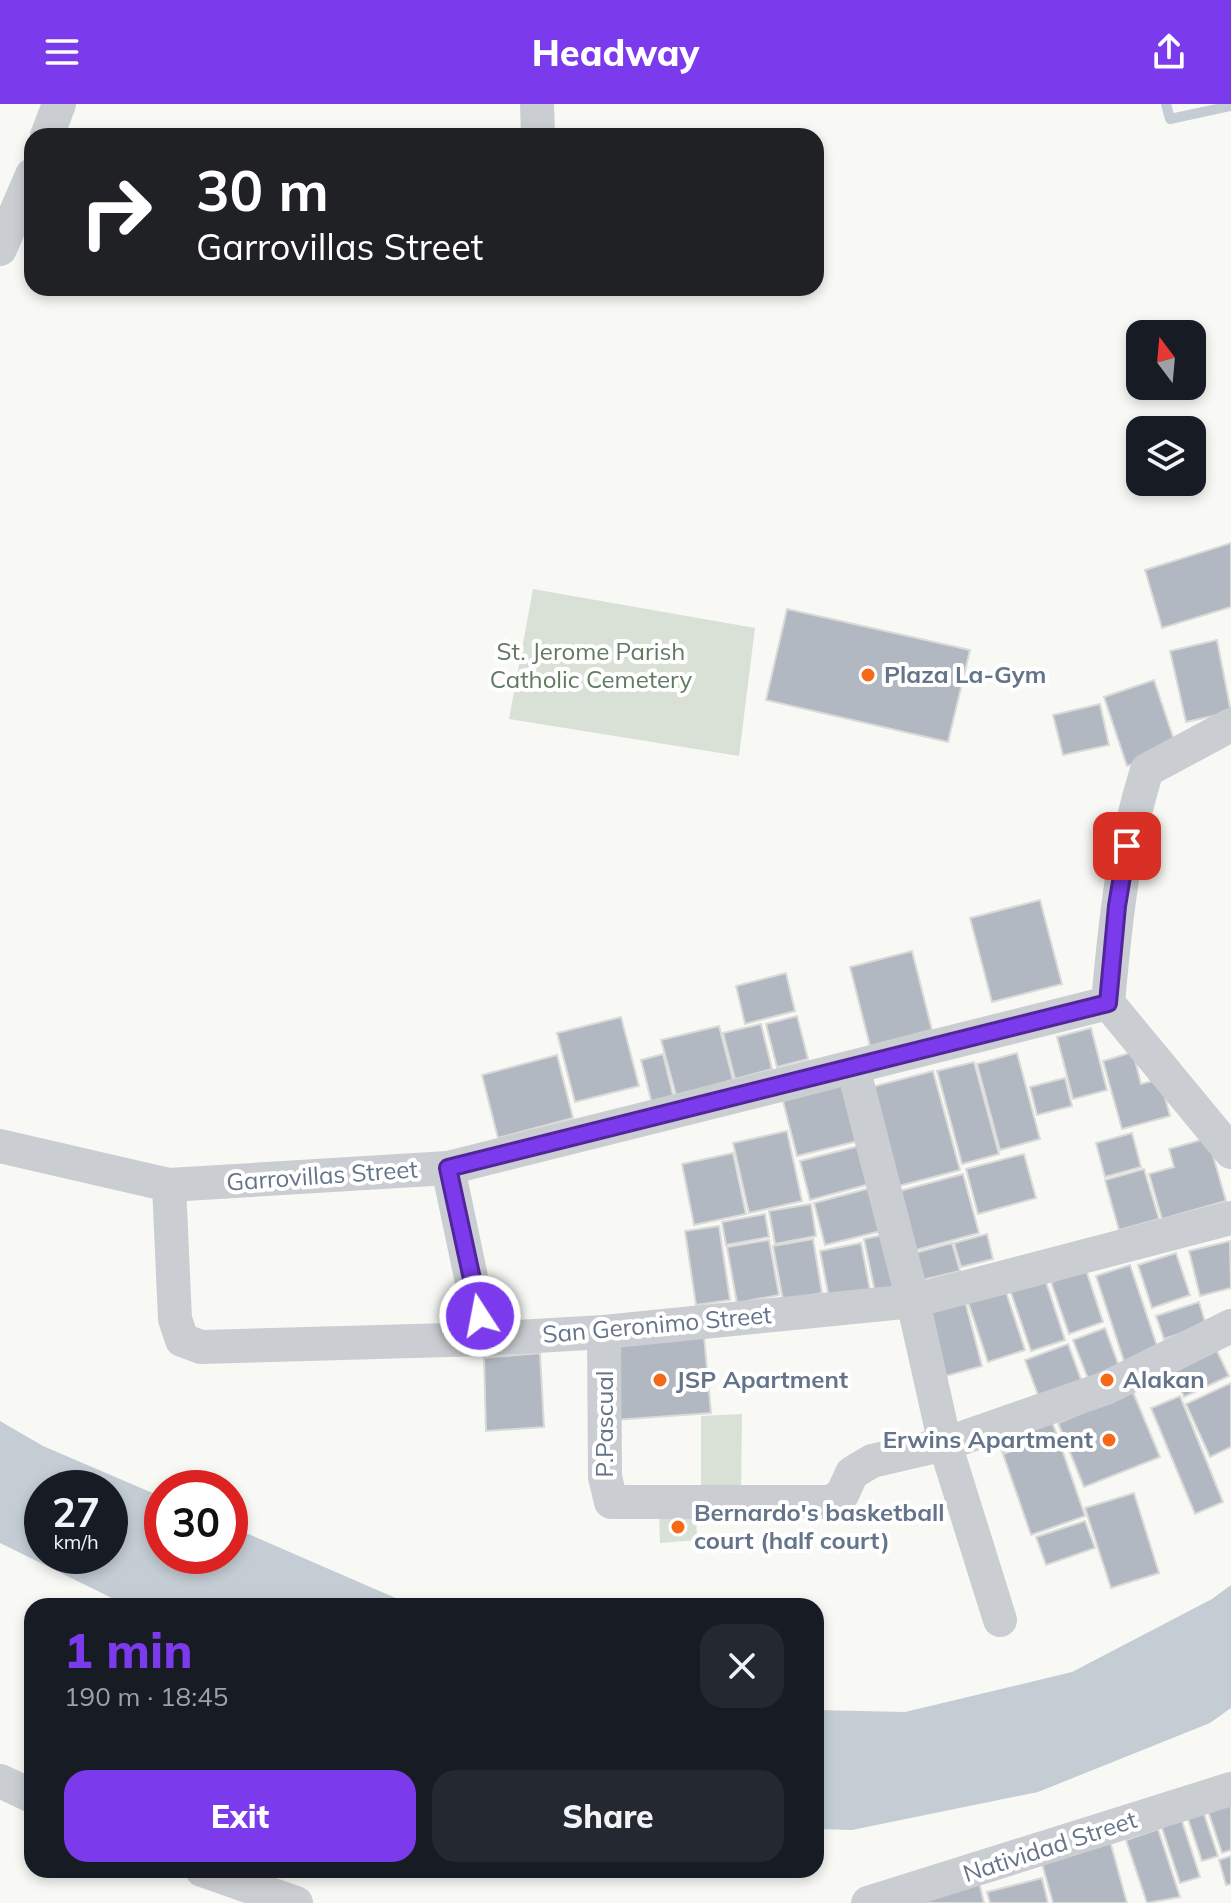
<!DOCTYPE html>
<meta charset="utf-8">
<style>
body{margin:0;font-family:Mulish,sans-serif;background:#242831;color:#f1f3f6;height:100vh;display:flex;flex-direction:column;font-size:30px;white-space:nowrap}
*{box-sizing:border-box;margin:0}
p{font-size:26px;color:#9ea1a6}
.icon{flex:none;width:44px;height:44px;fill:none;stroke:currentColor;stroke-width:2;stroke-linecap:round;stroke-linejoin:round}
.map{position:relative;flex:1;overflow:hidden}
.sheet{position:absolute;left:24px;top:1494px;width:800px;height:280px;display:flex;flex-direction:column;background:#171b24;border-radius:24px;box-shadow:0 4px 12px #0003}
.sheet>*{flex:none}
.banner{position:absolute;left:24px;top:24px;width:800px;height:168px;border-radius:24px;box-shadow:0 4px 12px #0003;background:#202124;color:#fff;overflow:hidden}
.needle{width:52px;rotate:344deg}
.fabs{position:absolute;left:1126px;top:216px;display:grid;gap:16px}
.fabs a{display:grid;place-items:center;width:80px;height:80px;border-radius:16px;background:#171b24;box-shadow:0 4px 12px #0003;font-size:40px}
.speed{position:absolute;left:24px;top:1366px;display:flex;gap:16px;font-size:40px;font-weight:700;text-align:center}
.speed>*{display:grid;place-content:center;width:104px;height:104px;border-radius:50%;background:#171b24;box-shadow:0 4px 12px #0003;line-height:1}
.speed small{font-size:20px;font-weight:400}
.speed .limit{border:12px solid #d22;background:#fff;color:#111}
.pin{position:absolute;display:grid;place-items:center;width:68px;height:68px;color:#fff;margin:-34px;border-radius:16px;box-shadow:0 4px 12px #0006}
.me{position:absolute;width:88px;margin:-44px;rotate:349deg;stroke-linejoin:round;filter:drop-shadow(0 0 6px #0008)}
.turn{display:flex;align-items:center;gap:28px;height:168px;padding:0 40px;font-size:36px}
.turn .icon{width:104px;height:104px;stroke-width:2.5}
.turn b{display:block;font-size:56px;line-height:68px}
.round{display:grid;place-items:center;flex:none;width:84px;height:84px;border-radius:24px;background:#242831}
.overview{display:flex;align-items:center;justify-content:space-between;height:136px;padding:0 40px}
h1{font-size:48px;font-weight:800;line-height:60px;color:#7c3aed}
.primary-button{display:flex;gap:16px;margin-top:auto;padding:16px 40px}
.primary-button a{flex:1;height:92px;border-radius:24px;background:#7c3aed;color:#fff;font-size:32px;font-weight:800;line-height:92px;text-align:center}
.primary-button a+a{background:#242831;color:#f1f3f6}
header{display:flex;justify-content:space-between;align-items:center;height:104px;padding:0 40px;background:#7c3aed;color:#fff;font-size:36px;font-weight:800}
.map>svg:first-child{display:block}
.green{fill:#d9e1d6}
.water{fill:#c4cdd4;fill-rule:evenodd}
.lines{fill:none;stroke-linecap:round;stroke-linejoin:round}
.stream{stroke:#c4cdd4;stroke-width:10}
.building{fill:#b2b8c1;stroke:#dadad8;stroke-width:2}
.minor{stroke:#cacdd1;stroke-width:34}
.route-casing{stroke:#51269a;stroke-width:20}
.route{stroke:#7c3aed;stroke-width:14}
.poi-dot{fill:#f56919;stroke:#fff;stroke-width:3}
.labels{text-anchor:middle;stroke-width:8;stroke-linejoin:round;paint-order:stroke}
.park-label{font-size:24px;fill:#627a60;stroke:#fff}
.poi-label{font-size:24px;font-weight:bold;fill:#64748a;stroke:#fff;text-anchor:start}
.street-label{font-size:24px;fill:#64748a;stroke:#fff}
</style>
<header><svg class="icon" aria-label="menu" viewBox="0 0 24 24"><path d="M4 6h16M4 12h16M4 18h16"/></svg>Headway<svg class="icon" aria-label="share" viewBox="0 0 24 24"><path d="M12 15V3M7 8l5-5 5 5M5 13v7h14v-7"/></svg></header>
<div class="map">
<svg width="1231" height="1799" viewBox="0 0 1231 1799">
<rect width="100%" height="100%" fill="#f8f9f5"/>
<g class="green">
<path d="M533 485 755 524 739 652 509 615Z"/>
<path d="M742 1310 741 1391 701 1389V1312Z"/>
<path d="M696 1407 697 1436 660 1439 659 1409Z"/>
</g>
<g class="water">
<path d="M0 1317 43 1342 162 1393V1452H230V1422L414 1502H128L0 1439ZM42 1384H110V1452H42Z"/>
<path d="M1231 1481V1604L1210 1619 1038 1688 852 1726 816 1725V1606L905 1608 1072 1568 1212 1495Z"/>
</g>
<g class="lines">
<path class="stream" d="M1166 0 1170 15 1231 2"/>
</g>
<g class="building">
<path d="M1231 439V503L1162 524 1145 466Z"/>
<path d="M787 505 970 546 948 638 766 596Z"/>
<path d="M1217 536 1231 608 1186 618 1170 547Z"/>
<path d="M1154 576 1177 645 1127 662 1104 593Z"/>
<path d="M1100 600 1109 641 1063 651 1053 611Z"/>
<path d="M1040 796 1062 880 992 898 970 814Z"/>
<path d="M912 847 932 926 870 942 850 863Z"/>
<path d="M786 869 795 907 745 920 736 882Z"/>
<path d="M797 912 808 955 777 963 766 920Z"/>
<path d="M621 913 639 982 575 998 557 929Z"/>
<path d="M761 920 772 965 735 975 723 929Z"/>
<path d="M719 922 733 976 676 991 661 936Z"/>
<path d="M1091 924 1107 986 1073 995 1057 933Z"/>
<path d="M1133 948 1141 980 1160 975 1170 1012 1122 1025 1103 957Z"/>
<path d="M1017 949 1040 1035 1000 1046 977 960Z"/>
<path d="M663 950 674 995 652 1000 641 956Z"/>
<path d="M557 951 573 1014 498 1034 482 971Z"/>
<path d="M974 958 999 1050 962 1060 937 967Z"/>
<path d="M933 967 960 1066 895 1083 868 984Z"/>
<path d="M1065 974 1072 1002 1037 1011 1030 983Z"/>
<path d="M852 979 866 1035 797 1052 783 997Z"/>
<path d="M787 1027 802 1097 749 1109 733 1039Z"/>
<path d="M1132 1029 1141 1063 1105 1073 1096 1039Z"/>
<path d="M1208 1034 1226 1097 1162 1115 1149 1070 1174 1063 1169 1045Z"/>
<path d="M867 1040 877 1078 810 1096 800 1057Z"/>
<path d="M733 1049 746 1110 694 1121 682 1060Z"/>
<path d="M1024 1050 1036 1094 978 1110 966 1065Z"/>
<path d="M1144 1065 1159 1115 1119 1126 1105 1076Z"/>
<path d="M963 1070 979 1129 912 1147 896 1088Z"/>
<path d="M878 1082 889 1125 825 1141 814 1099Z"/>
<path d="M811 1100 816 1132 775 1140 769 1107Z"/>
<path d="M765 1110 769 1133 726 1141 722 1118Z"/>
<path d="M719 1122 730 1196 696 1201 685 1127Z"/>
<path d="M892 1129 903 1182 875 1188 864 1135Z"/>
<path d="M987 1130 993 1155 961 1163 954 1139Z"/>
<path d="M813 1135 822 1189 783 1196 773 1142Z"/>
<path d="M769 1136 779 1191 737 1199 727 1143Z"/>
<path d="M1230 1137 1231 1184 1200 1192 1189 1147Z"/>
<path d="M861 1139 870 1186 829 1194 820 1147Z"/>
<path d="M952 1139 960 1167 922 1176 915 1149Z"/>
<path d="M1176 1149 1190 1191 1152 1204 1138 1161Z"/>
<path d="M1130 1161 1158 1245 1124 1257 1096 1172Z"/>
<path d="M1086 1166 1103 1218 1069 1230 1051 1178Z"/>
<path d="M1045 1175 1065 1236 1031 1247 1010 1186Z"/>
<path d="M1004 1182 1025 1246 988 1258 967 1195Z"/>
<path d="M965 1197 982 1262 942 1273 924 1208Z"/>
<path d="M1199 1198 1206 1221 1164 1235 1156 1212Z"/>
<path d="M1105 1224 1120 1265 1089 1277 1073 1236Z"/>
<path d="M704 1232 711 1309 614 1316 612 1243Z"/>
<path d="M1213 1239 1229 1272 1184 1293 1169 1259Z"/>
<path d="M1068 1240 1083 1281 1040 1296 1025 1256Z"/>
<path d="M540 1249 544 1323 486 1327 484 1254Z"/>
<path d="M1231 1279V1343L1210 1353 1186 1300Z"/>
<path d="M1133 1288 1160 1353 1084 1383 1058 1319Z"/>
<path d="M1180 1292 1223 1398 1195 1410 1151 1304Z"/>
<path d="M1047 1305 1057 1331 1003 1350 993 1324Z"/>
<path d="M1057 1331 1085 1412 1031 1431 1003 1350Z"/>
<path d="M1134 1389 1159 1469 1111 1484 1085 1404Z"/>
<path d="M1085 1417 1095 1444 1046 1461 1036 1433Z"/>
<path d="M1231 1699V1746L1222 1749 1208 1707Z"/>
<path d="M1203 1707 1218 1752 1202 1757 1187 1712Z"/>
<path d="M1181 1714 1200 1773 1180 1779 1161 1721Z"/>
<path d="M1158 1725 1180 1793 1147 1799 1126 1736Z"/>
<path d="M1110 1737 1127 1799H1053L1041 1756Z"/>
<path d="M1231 1752V1780L1226 1781 1219 1756Z"/>
<path d="M1042 1774 1048 1799H990L987 1788Z"/>
<path d="M979 1778 984 1799H919Z"/>
</g>
<g class="lines">
<g class="minor">
<path d="M537 0 538 32"/>
<path d="M47 32 59 0"/>
<path d="M0 145 32 71"/>
<path d="M1108 899C1115 820 1123 742 1147 666L1231 621"/>
<path d="M1108 899 1231 1048"/>
<path d="M853 963 913 1197 945 1340 1000 1516"/>
<path d="M0 1042 169 1081 448 1064 1108 899"/>
<path d="M448 1064 484 1235"/>
<path d="M169 1081 175 1215 182 1236 201 1243 484 1235 604 1228 913 1197 1231 1114"/>
<path d="M604 1228 605 1373 611 1398H830L842 1391 852 1369 872 1357 945 1340 1106 1284 1231 1222"/>
<path d="M0 1677 32 1692"/>
<path d="M202 1766 296 1799"/>
<path d="M868 1799 1231 1685"/>
</g>
</g>
<g class="lines">
<g class="route-casing">
<path id="route" d="M480 1212 448 1064 1108 899 1117 802 1127 742"/>
</g>
<use href="#route" class="route"/>
</g>
<g class="poi-dot">
<circle cx="868" cy="571" r="8"/>
<circle cx="660" cy="1276" r="8"/>
<circle cx="1107" cy="1276" r="8"/>
<circle cx="1109" cy="1336" r="8"/>
<circle cx="678" cy="1423" r="8"/>
</g>
<g class="labels">
<g class="park-label">
<text x="591" y="556">St. Jerome Parish<tspan x="591" dy="28">Catholic Cemetery</tspan></text>
</g>
<g class="poi-label">
<text x="884" y="579">Plaza La-Gym</text>
<text x="676" y="1284">JSP Apartment</text>
<text x="1123" y="1284">Alakan</text>
<text x="1093" y="1344" text-anchor="end">Erwins Apartment</text>
<text x="694" y="1417">Bernardo's basketball<tspan x="694" dy="28">court (half court)</tspan></text>
</g>
<g class="street-label">
<text transform="translate(322 1072) rotate(-4)" y="8">Garrovillas Street</text>
<text transform="translate(657 1221) rotate(-5)" y="8">San Geronimo Street</text>
<text transform="translate(605 1320) rotate(-90)" y="8">P.Pascual</text>
<text transform="translate(1050 1743) rotate(-18)" y="8">Natividad Street</text>
</g>
</g>
</svg>
<div class="fabs">
<a><svg class="needle" viewBox="-14 -14 28 28"><path d="M0-13l5 13h-10z" fill="#e53935"/><path d="M0 13l5-13h-10z" fill="#9ea1a6"/></svg></a>
<a><svg class="icon" aria-label="layers" viewBox="0 0 24 24"><path d="M12 4l9 5-9 5-9-5zM3 14l9 5 9-5"/></svg></a>
</div>
<div class="speed"><div>27<small>km/h</small></div><div class="limit">30</div></div>
<div class="pin" style="left:1127px;top:742px;background:#d93025"><svg class="icon" aria-label="arrive" viewBox="0 0 24 24"><path d="M6 21V4h12l-3 4 3 4H6"/></svg></div>
<svg class="me" style="left:480px;top:1212px" viewBox="-20 -20 40 40"><circle r="17" fill="#7c3aed" stroke="#fff" stroke-width="3"/><path d="M0-11L8 9 0 5-8 9z" fill="#fff"/></svg>
<div class="banner">
<div class="turn"><svg class="icon" aria-label="right" viewBox="0 0 24 24"><path d="M7 20v-9h11M14 6l5 5-5 5"/></svg><div><b>30 m</b>Garrovillas Street</div></div>
</div>
<section class="sheet">
<div class="overview"><div><h1>1 min</h1><p>190 m · 18:45</p></div><a class="round"><svg class="icon" aria-label="close" viewBox="0 0 24 24"><path d="M6 6l12 12M18 6L6 18"/></svg></a></div>
<div class="primary-button"><a>Exit</a><a>Share</a></div>
</section>
</div>
